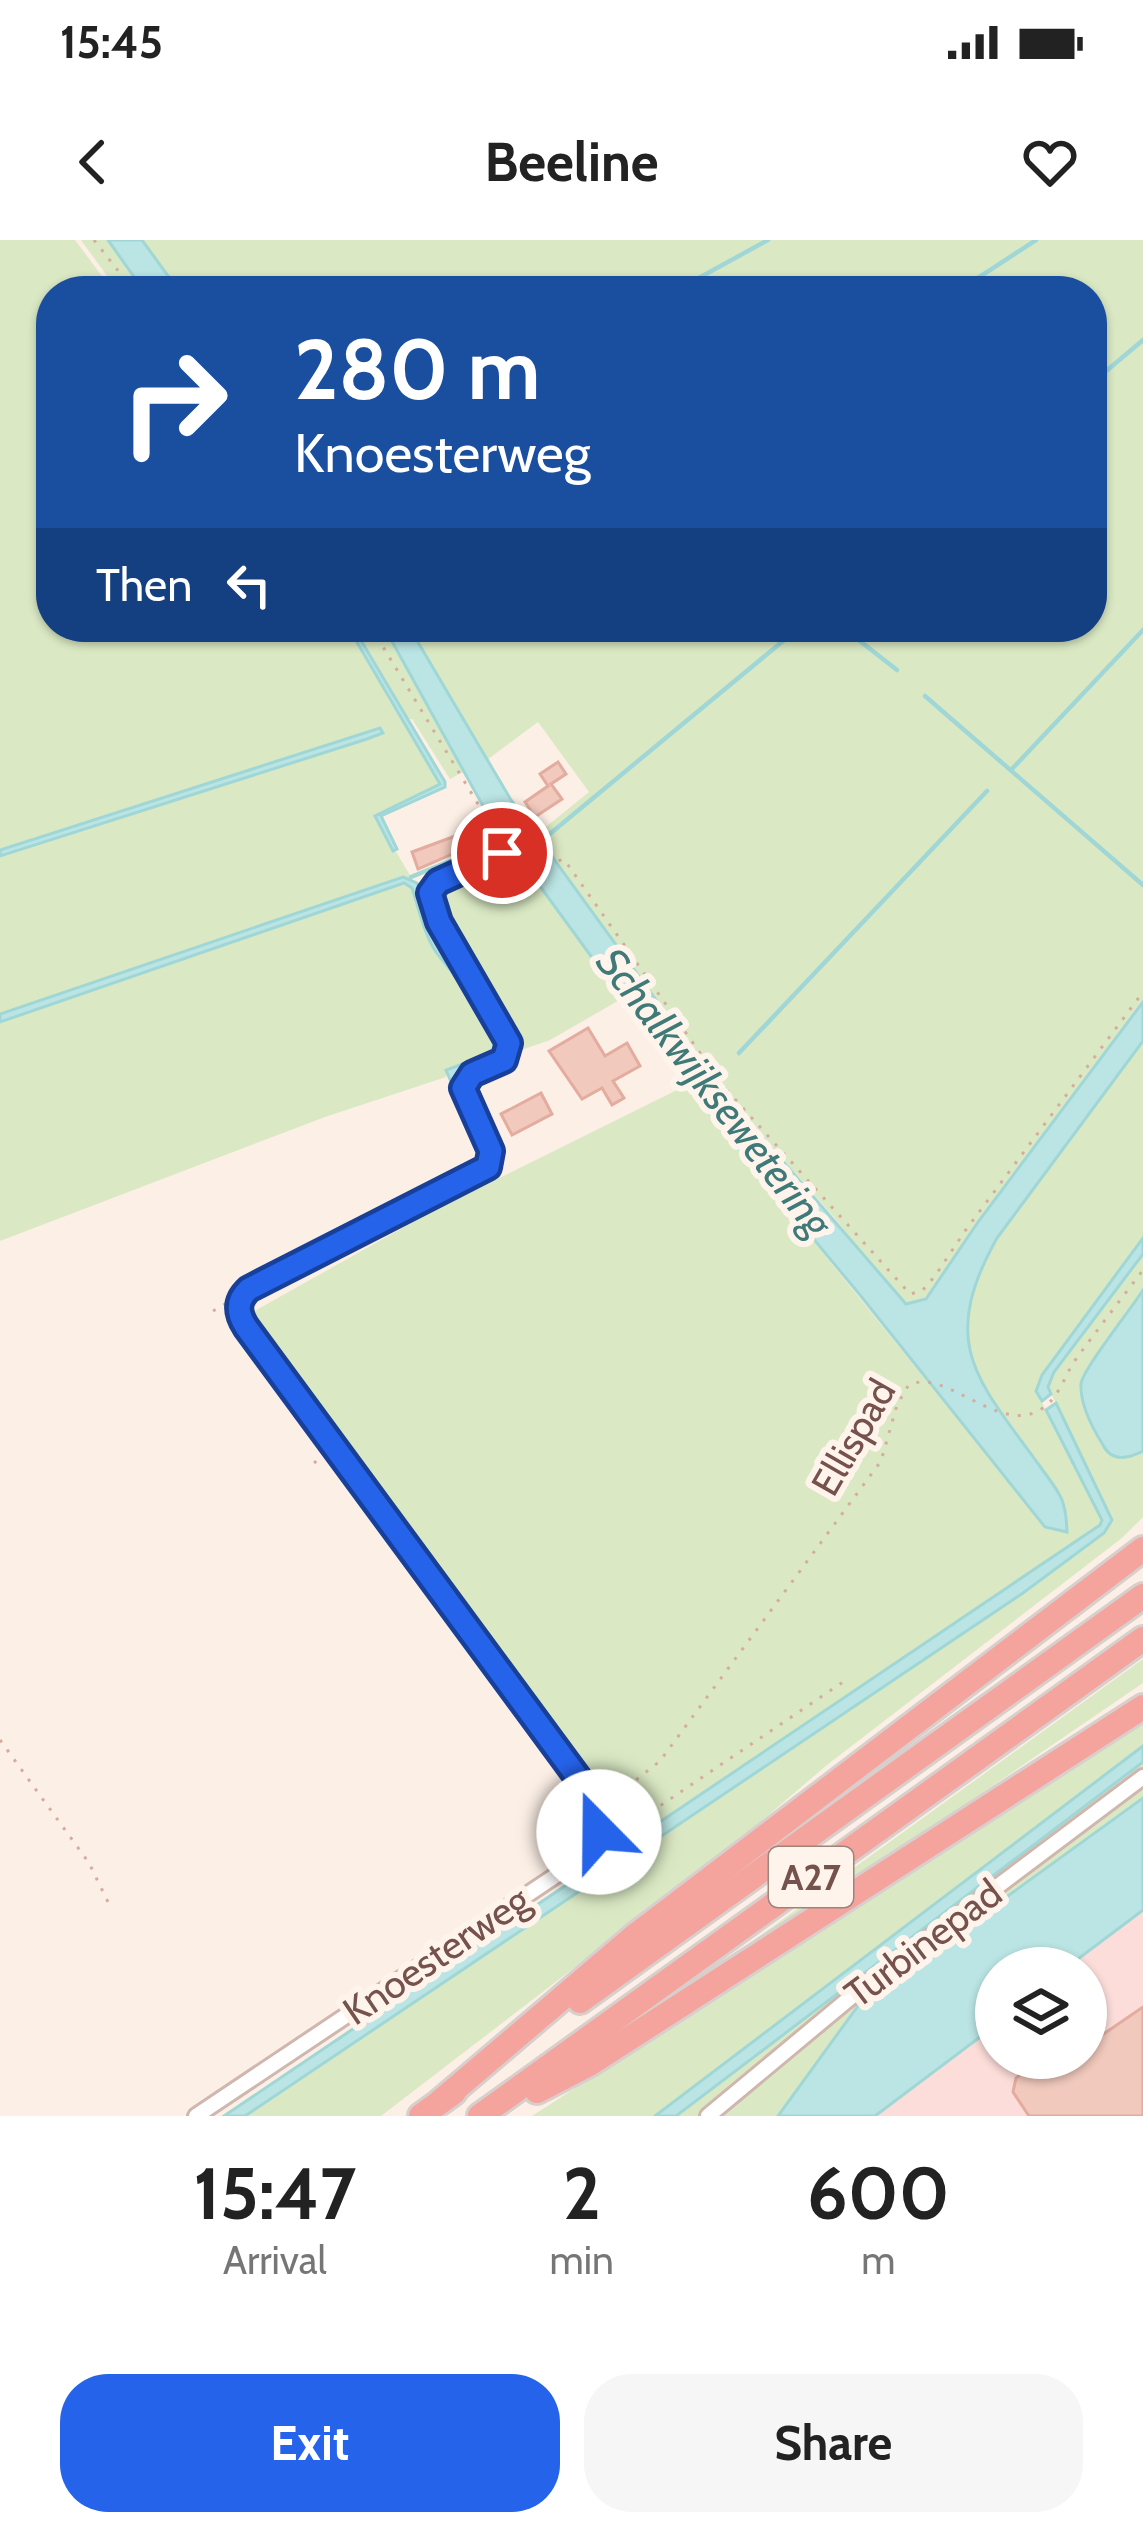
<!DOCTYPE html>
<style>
body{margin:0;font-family:Cabin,sans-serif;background:#f6f6f6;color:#222;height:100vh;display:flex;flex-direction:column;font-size:45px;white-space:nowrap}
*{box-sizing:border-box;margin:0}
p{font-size:39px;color:#767676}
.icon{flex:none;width:66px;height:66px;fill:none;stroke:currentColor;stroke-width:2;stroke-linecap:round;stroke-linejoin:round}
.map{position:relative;height:1876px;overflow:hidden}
.sheet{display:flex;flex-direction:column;background:#fff;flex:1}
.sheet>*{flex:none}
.guide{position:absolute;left:36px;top:36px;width:1071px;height:366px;border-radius:48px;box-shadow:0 3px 9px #0004;background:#1a4fa0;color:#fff;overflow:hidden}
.fabs{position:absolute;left:975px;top:1707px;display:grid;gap:24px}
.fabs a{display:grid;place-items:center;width:132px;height:132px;border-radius:50%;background:#fff;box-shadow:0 3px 9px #0004;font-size:60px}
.pin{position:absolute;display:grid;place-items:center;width:102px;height:102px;color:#fff;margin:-51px;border:6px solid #fff;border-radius:50%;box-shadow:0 3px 12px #0007}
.me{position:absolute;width:132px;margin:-66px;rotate:338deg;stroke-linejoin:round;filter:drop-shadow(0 0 9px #0008)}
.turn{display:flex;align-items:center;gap:42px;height:252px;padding:0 60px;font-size:54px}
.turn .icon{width:156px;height:156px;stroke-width:2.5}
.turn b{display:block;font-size:84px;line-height:102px}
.then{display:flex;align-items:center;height:114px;padding:0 60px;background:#0003;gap:24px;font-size:45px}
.eta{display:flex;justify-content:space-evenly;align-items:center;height:204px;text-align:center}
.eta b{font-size:72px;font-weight:700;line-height:84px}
.action{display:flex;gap:24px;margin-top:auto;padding:24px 60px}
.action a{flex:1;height:138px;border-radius:48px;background:#2563eb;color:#fff;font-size:48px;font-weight:700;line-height:138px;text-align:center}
.action a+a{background:#f6f6f6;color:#222}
.status{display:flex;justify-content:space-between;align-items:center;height:84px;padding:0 60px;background:#fff;direction:ltr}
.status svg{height:33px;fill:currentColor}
header{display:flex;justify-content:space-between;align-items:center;height:156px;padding:0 60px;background:#fff;font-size:54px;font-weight:700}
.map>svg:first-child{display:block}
.commercial{fill:#fcddd9}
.green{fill:#dae9c4}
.water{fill:#bae5e4;stroke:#a0d7d6;stroke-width:3}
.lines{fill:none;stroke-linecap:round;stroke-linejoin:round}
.stream{stroke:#a0d7d6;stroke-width:4.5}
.building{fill:#f1c9bd;stroke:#e3ac9e;stroke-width:3}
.service-casing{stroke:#cfb7af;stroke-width:12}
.minor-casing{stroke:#cfb7af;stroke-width:20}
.motorway-casing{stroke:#d8cfcd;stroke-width:30}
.path{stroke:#d6aca0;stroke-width:3;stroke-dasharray:3 9;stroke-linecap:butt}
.service{stroke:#fff;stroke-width:6}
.minor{stroke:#fff;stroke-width:14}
.motorway{stroke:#f5a49d;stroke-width:24}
.route-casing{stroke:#184099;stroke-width:30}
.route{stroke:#2563eb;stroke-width:21}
.labels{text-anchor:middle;stroke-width:12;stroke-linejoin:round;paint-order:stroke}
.shield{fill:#fff4ec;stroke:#9e837b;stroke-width:3}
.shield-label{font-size:36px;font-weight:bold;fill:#75524b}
.street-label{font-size:39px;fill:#75524b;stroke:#fff4ec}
.water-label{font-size:42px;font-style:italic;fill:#3f7a78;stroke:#fff4ec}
</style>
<div class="status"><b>15:45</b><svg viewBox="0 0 49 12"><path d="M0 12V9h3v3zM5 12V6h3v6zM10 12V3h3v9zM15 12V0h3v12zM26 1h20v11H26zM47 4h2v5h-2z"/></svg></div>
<header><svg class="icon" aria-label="back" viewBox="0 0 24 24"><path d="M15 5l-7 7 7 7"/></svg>Beeline<svg class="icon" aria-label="heart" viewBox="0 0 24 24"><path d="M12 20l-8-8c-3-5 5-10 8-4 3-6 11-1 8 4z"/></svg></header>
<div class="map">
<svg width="1143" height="1876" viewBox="0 0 1143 1876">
<rect width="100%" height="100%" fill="#fcefe5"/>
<path class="commercial" d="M1143 1670V1876H875L996 1785V1818H1086V1728H1066Z"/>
<g class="green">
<path d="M0 0H75L113 51H51V387H348L441 544 375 576 411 637 0 774V616L383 493 380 488 0 610Z"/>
<path d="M81 0H108L144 51H118Z"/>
<path d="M142 0H1143V762L922 1063 906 1064 895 1054 833 976 722 851 537 594 589 552 538 482 487 520 409 387H1092V51H179Z"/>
<path d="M353 387H384L401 411 463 532 450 539 412 479 406 480Z"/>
<path d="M497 585 623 758 550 800 510 814C511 768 473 739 453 701 445 687 441 670 435 655L443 645 510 615 495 589Z"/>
<path d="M404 643 412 648C419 669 424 694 436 712 456 740 495 773 494 810L490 814 447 830 446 837 325 877 0 1001V782Z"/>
<path d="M1143 801V998L1042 1135 1036 1151 1102 1280 1100 1285 628 1602 606 1571 600 1548 251 1073 431 972 687 845 1045 1287 1067 1292C1068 1259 1058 1251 1039 1225 976 1138 938 1104 997 998Z"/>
<path d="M1143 1014V1050L1082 1136C1078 1166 1095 1191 1110 1215L1127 1218 1143 1211V1277L1122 1298 827 1525 725 1612 381 1876H245L1023 1353 1104 1293 1112 1280 1048 1147 1054 1132Z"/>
<path d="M1143 1419V1443L713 1737 635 1786Z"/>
<path d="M1143 1480V1506L655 1876H532Z"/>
<path d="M1143 1522V1558L860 1763 778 1876H676Z"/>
</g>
<g class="water">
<path d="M108 0H142L179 51H144Z"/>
<path d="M348 387H353L445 542V547L381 576 397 609 393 611 375 576 440 544Z"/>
<path d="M384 387H409L511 560 722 851 906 1064 926 1059 978 982 1143 762V801L997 998C938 1104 976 1138 1039 1225 1059 1253 1066 1257 1067 1292L1045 1287 860 1055 700 862 615 749 488 575Z"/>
<path d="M380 488 383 493 367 499 0 616V610Z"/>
<path d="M403 637 417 643 436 695 461 727 500 796 501 814 456 834 453 840 484 918 446 830 490 814 494 810C495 772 456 740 436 712 424 694 419 669 412 648L404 643 0 782V774Z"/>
<path d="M1143 998V1014L1054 1132 1048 1147 1051 1154 1042 1161 1036 1151 1042 1135Z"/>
<path d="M1143 1050V1211C1129 1218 1112 1223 1103 1205 1093 1189 1080 1164 1081 1144 1082 1130 1132 1068 1143 1050Z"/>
<path d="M1056 1163 1112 1280 1104 1293 1023 1353 245 1876H224L1100 1285 1102 1280 1046 1170Z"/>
<path d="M1143 1506V1522L676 1876H655Z"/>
<path d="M1143 1558V1670L1066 1728H996V1785L875 1876H778L860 1763Z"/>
</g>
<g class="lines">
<g class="stream">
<path d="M675 51 768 0"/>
<path d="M958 51 1036 0"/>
<path d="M1092 143 1143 100"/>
<path d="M842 387 897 430"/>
<path d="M411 394 422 387"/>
<path d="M925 456 1143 645"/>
<path d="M1011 530 1143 390"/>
<path d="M540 602 800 387"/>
<path d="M411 637 484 607"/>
<path d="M739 813 987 551"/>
</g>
</g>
<g class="building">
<path d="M558 522 566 534 551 544 562 559 535 577 525 562 548 546 540 534Z"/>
<path d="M477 588 482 601 418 629 412 612Z"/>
<path d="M588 788 605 816 627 803 640 826 613 841 624 858 612 865 602 848 582 859 549 811Z"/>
<path d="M541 853 552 874 512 895 501 874Z"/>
<path d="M1143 1767V1876H1029L1013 1852 1016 1838 1042 1818H1086V1806Z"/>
</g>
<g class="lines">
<g class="service-casing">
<path id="service" d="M487 581 501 611"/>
</g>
<g class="minor-casing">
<g id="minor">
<path d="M196 1876 588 1614C607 1590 597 1570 584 1546L246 1087C238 1073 236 1061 249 1049L488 927 491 911 463 848 472 834 504 820 509 803 439 682 430 653 438 642 502 613"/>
<path d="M708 1876 857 1752 1143 1537"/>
</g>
</g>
<g class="motorway-casing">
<g id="motorway">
<path d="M580 1761 1143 1356"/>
<path d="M537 1851 591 1823 1143 1467"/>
<path d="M441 1861 636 1695 1143 1309"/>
<path d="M421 1876 454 1852"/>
<path d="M480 1876 1143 1399"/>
</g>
</g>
<g class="path">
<path d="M94 0 134 51"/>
<path d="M371 387 481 569"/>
<path d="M514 616 532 638 562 619 568 625 724 847 910 1054 922 1051 935 1036 965 991 1143 752"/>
<path d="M213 1071 227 1063"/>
<path d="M314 1223 323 1216"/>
<path d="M0 1500 89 1623 108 1662"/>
<path d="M608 1562 660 1521 881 1221 897 1165 908 1146C942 1125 996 1193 1038 1171 1060 1159 1063 1137 1076 1119 1098 1089 1121 1059 1143 1030"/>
<path d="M611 1599 843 1442"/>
</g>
<use href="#service" class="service"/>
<use href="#minor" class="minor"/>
<use href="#motorway" class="motorway"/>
</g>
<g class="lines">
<g class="route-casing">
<path id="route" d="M502 613 438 642 430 653 439 682 509 803 504 820 472 834 463 848 491 911 488 927 249 1049C236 1061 237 1073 246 1087L584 1546 596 1569 599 1592"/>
</g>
<use href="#route" class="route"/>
</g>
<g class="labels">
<rect class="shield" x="769" y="1607" width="84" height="60" rx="9"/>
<g class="shield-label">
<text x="811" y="1650">A27</text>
</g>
<g class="street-label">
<text transform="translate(853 1197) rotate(-60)" y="14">Ellispad</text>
<text transform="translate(923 1703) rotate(-37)" y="14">Turbinepad</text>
<text transform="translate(436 1715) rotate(-34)" y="14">Knoesterweg</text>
</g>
<g class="water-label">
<text transform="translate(715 852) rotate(52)" y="15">Schalkwijksewetering</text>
</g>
</g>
</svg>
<div class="fabs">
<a><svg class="icon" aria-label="layers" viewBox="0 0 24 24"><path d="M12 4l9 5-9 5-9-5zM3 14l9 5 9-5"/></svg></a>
</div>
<div class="pin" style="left:502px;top:613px;background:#d93025"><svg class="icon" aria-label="arrive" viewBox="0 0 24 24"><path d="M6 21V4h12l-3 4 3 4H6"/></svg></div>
<svg class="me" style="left:599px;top:1592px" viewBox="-20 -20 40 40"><circle r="19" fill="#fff"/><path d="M0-13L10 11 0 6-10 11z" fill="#2563eb"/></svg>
<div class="guide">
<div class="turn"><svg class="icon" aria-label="right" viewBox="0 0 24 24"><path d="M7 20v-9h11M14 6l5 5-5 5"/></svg><div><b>280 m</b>Knoesterweg</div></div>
<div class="then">Then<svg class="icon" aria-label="left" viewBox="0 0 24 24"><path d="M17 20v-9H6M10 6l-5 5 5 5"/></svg></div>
</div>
</div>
<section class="sheet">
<div class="eta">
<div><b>15:47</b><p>Arrival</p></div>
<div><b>2</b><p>min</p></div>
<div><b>600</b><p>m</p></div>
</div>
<div class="action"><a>Exit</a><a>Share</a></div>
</section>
